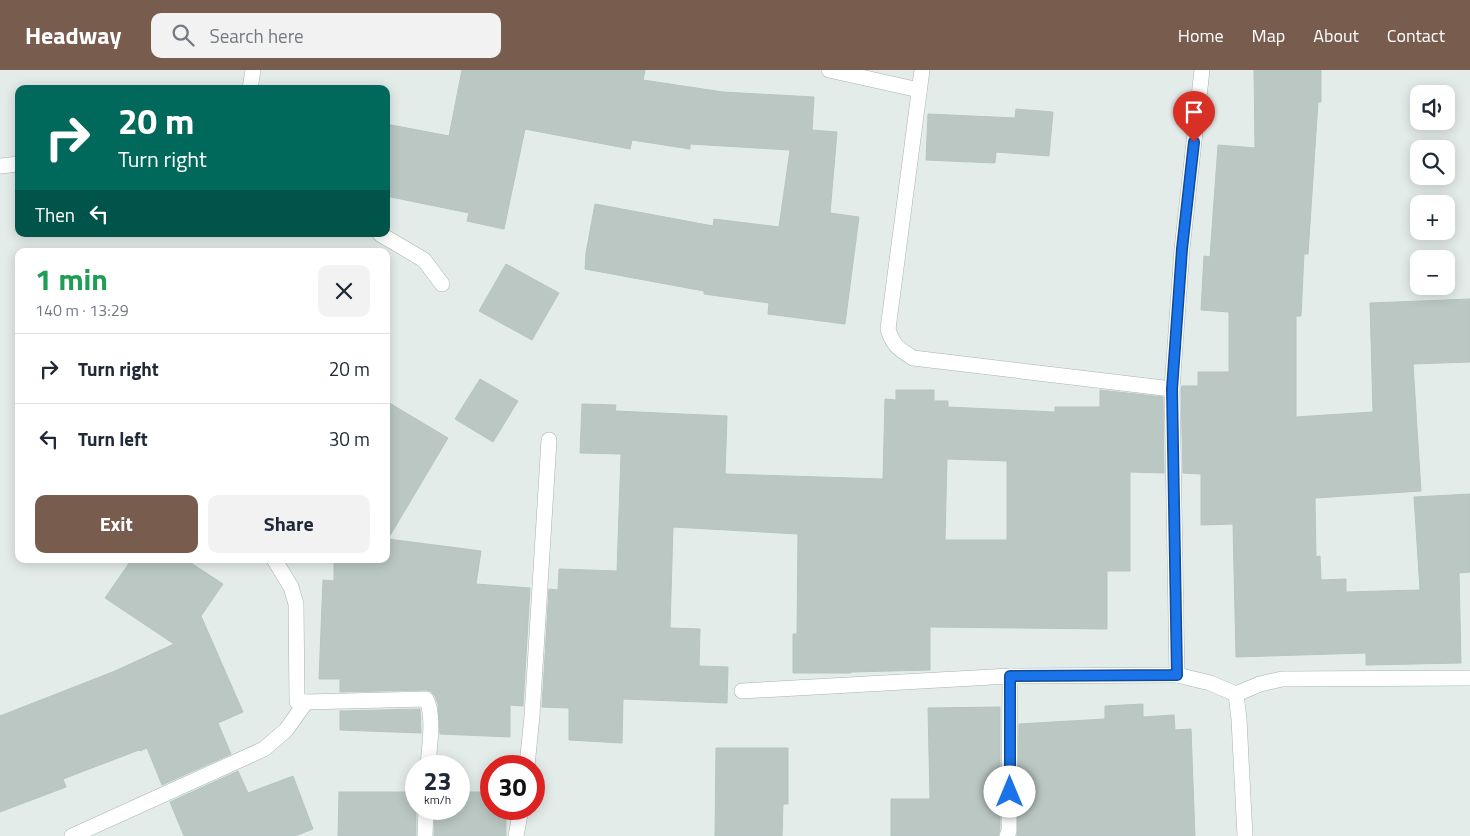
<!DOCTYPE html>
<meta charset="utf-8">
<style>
body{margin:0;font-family:"Titillium Web",sans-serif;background:#f2f2f3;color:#1f2937;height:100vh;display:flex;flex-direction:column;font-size:19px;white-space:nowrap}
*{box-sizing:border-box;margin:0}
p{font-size:16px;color:#747a83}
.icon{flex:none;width:28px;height:28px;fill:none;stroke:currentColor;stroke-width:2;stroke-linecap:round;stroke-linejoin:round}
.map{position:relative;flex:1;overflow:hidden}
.details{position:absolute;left:15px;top:178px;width:375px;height:315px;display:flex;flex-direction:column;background:#fff;border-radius:10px;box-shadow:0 2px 12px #0003}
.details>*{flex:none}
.top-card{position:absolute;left:15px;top:15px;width:375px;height:152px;border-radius:10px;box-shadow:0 2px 12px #0003;background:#00695c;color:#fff;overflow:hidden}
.buttons{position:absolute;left:1410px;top:15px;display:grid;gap:10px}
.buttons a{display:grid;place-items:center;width:45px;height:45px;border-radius:10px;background:#fff;box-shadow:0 2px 12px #0003;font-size:25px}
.speed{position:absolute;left:405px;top:685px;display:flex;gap:10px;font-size:25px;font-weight:700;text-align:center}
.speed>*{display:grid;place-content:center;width:65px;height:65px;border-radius:50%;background:#fff;box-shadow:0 2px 12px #0003;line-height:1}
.speed small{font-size:12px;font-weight:400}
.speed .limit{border:8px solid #d22;background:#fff;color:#111}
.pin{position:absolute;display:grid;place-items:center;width:42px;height:42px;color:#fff;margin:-51px -21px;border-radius:50% 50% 50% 0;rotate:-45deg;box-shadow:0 0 5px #0007}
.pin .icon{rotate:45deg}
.me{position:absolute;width:55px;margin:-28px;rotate:0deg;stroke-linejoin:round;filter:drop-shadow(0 0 4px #0008)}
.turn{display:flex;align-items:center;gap:18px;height:105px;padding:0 20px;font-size:22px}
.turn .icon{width:65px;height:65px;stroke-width:2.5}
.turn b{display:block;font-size:35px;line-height:42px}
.then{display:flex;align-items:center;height:48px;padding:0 20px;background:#0003;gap:10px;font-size:19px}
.round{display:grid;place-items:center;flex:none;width:52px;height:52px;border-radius:10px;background:#f2f2f3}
.headline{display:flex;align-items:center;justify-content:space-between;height:85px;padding:0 20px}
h1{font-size:30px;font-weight:700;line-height:38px;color:#1e9e55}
.button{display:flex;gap:10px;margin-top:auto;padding:10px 20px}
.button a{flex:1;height:58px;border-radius:10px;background:#785d4e;color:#fff;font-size:20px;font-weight:700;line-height:58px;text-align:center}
.button a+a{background:#f2f2f3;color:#1f2937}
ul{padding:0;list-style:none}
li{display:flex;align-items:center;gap:15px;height:70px;padding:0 20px;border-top:1px solid #e0e1e3}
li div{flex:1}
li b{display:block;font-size:19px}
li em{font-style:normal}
header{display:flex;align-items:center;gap:30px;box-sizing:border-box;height:70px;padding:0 25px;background:#785d4e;color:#fff}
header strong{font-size:24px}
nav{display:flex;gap:28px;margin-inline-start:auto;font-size:18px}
.search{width:350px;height:45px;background:#f2f2f3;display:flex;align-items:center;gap:12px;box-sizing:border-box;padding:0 18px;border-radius:10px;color:#747a83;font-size:19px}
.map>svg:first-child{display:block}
.building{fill:#bac7c3;stroke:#b7c5c2;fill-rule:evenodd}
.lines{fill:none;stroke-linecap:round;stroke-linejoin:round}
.minor-casing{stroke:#a7b4b2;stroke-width:16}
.minor{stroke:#fff;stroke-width:15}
.route-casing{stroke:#114b97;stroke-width:12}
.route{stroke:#1a73e8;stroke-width:9}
</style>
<header>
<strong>Headway</strong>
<div class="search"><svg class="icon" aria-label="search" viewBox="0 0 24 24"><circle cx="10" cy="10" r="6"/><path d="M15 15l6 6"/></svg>Search here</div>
<nav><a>Home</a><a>Map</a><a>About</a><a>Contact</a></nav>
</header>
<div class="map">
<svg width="1470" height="766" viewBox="0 0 1470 766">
<rect width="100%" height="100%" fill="#e4ecea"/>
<g class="building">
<path d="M462 0H645L643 10 723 22 814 27 812 60 837 62 830 143 859 147 845 254 768 244 769 233 704 224V221L585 199 586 183 595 134 713 156 714 149 779 157 790 80 690 74V79L632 70 630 79 525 59 504 159 467 151 469 143 386 126V54L449 66Z"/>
<path d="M1254 0H1321V32H1318L1308 184H1304L1301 246H1296V347L1373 342 1370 233 1470 229V292L1413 294 1421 421 1315 428 1316 487 1320 486 1321 510 1346 509V522L1420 520 1414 427 1470 424V502L1459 503 1461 593 1366 595V583L1236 587 1233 454 1201 455V404L1183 403 1181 319 1182 316H1198V302H1229V242L1201 240 1204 186 1210 187 1218 75 1255 78Z"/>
<path d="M1016 39 1053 42 1049 86 996 82 995 93 926 90 928 44 1015 48Z"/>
<path d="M506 194 559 223 532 270 479 241Z"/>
<path d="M480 309 518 331 493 372 455 349Z"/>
<path d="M896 320H934V331H948V337L1055 342V337H1100V320L1163 327 1164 403 1130 402V501H1107V559L930 557V600L851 602V603H793V564H797L798 464 673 457 670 558 700 559 699 596 728 597 727 633 623 629 622 673 569 670V638L542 637 549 519 558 520 559 499 617 501 621 384 580 383 582 334 616 335 615 341 727 346 725 404 883 409 885 329 896 330ZM947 389 1007 391V470H945Z"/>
<path d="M386 331 448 368 388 469 481 481 476 514 530 518 523 636 510 635V667L440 664 438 634 435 626 431 621 426 620 340 622V609H319L323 510 334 511V489H386Z"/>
<path d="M132 489H185L223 514 201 546 243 642 218 653 231 684 162 715 147 678 140 681 139 680 63 709 66 717 0 742V646L115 601 174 574 105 528Z"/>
<path d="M1143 634V647L1174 645 1175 660 1191 659 1195 766H1017L1019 654 1105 649V636Z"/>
<path d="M1000 637V759L998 766H891V729H930L928 638Z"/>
<path d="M420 639 421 663 340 660V641Z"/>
<path d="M716 678H788V734H783L782 766H715Z"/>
<path d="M238 701 248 723 293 706 313 759 295 766H184L170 732Z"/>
<path d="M339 722H416V766H338Z"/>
<path d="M459 722H491V739H506V766H434L435 739H459Z"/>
</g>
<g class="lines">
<g class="minor-casing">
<g id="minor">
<path d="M829 0 919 20"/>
<path d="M922 0 888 259C893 276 899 279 913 288L1172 319 1177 605 1210 613 1236 624 1239 649 1245 766"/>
<path d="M250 19 253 0"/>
<path d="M0 96 19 94"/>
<path d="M380 164 424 190 442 214"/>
<path d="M1172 319 1182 179 1202 0"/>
<path d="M742 621 1010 606 1177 605"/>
<path d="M1236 624 1260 614 1282 609 1470 608"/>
<path d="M306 632 426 629C435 645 429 678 428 696"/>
<path d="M527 696 532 646 549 370"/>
<path d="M72 766 264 679 286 660 306 632H297L296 534 291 517 274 489"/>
<path d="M425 766 426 739"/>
<path d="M516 766 521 739"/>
<path d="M1007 766 1009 761 1010 606"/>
</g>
</g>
<use href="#minor" class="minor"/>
</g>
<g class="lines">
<g class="route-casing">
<path id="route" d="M1010 722V606L1177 605 1172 319 1182 179 1194 72"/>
</g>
<use href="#route" class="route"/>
</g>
</svg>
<div class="buttons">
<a><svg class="icon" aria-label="sound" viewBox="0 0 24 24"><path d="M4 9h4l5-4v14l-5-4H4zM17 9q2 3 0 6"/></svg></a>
<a><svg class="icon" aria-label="search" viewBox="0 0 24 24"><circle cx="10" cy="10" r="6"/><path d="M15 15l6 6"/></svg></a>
<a>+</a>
<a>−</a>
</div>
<div class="speed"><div>23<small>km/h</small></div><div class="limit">30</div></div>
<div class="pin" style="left:1194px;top:72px;background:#d93025"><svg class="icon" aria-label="arrive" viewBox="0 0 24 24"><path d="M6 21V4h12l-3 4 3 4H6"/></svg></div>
<svg class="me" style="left:1010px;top:722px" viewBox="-20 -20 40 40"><circle r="19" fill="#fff"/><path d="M0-13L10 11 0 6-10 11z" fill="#1a73e8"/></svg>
<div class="top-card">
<div class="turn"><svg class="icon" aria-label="right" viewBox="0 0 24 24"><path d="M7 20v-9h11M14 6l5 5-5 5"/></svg><div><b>20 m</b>Turn right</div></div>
<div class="then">Then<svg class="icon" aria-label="left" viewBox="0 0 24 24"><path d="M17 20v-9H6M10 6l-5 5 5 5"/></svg></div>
</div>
<section class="details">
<div class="headline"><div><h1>1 min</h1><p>140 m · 13:29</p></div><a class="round"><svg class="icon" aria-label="close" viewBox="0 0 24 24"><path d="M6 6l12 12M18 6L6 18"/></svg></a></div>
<ul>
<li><svg class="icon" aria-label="right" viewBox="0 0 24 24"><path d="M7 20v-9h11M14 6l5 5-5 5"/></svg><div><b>Turn right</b></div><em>20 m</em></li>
<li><svg class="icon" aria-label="left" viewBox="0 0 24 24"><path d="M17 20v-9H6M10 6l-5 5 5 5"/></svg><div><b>Turn left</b></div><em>30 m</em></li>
</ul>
<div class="button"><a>Exit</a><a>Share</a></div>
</section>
</div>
